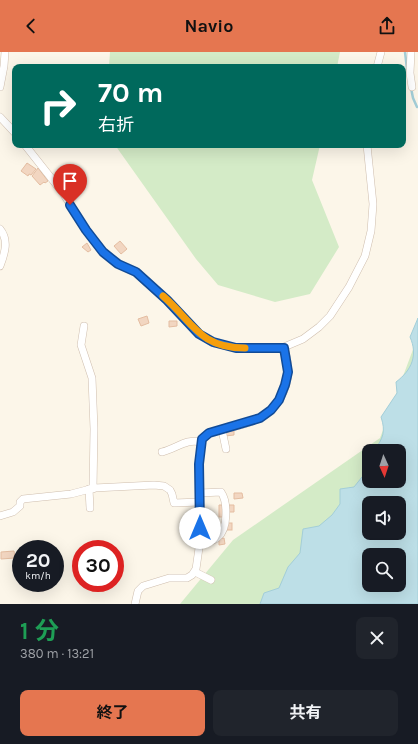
<!DOCTYPE html>
<html lang="ja">
<meta charset="utf-8">
<style>
body{margin:0;font-family:Karla,"Noto Sans JP",sans-serif;background:#20242c;color:#f1f3f6;height:100vh;display:flex;flex-direction:column;font-size:15px;white-space:nowrap}
*{box-sizing:border-box;margin:0}
p{font-size:13px;color:#9ea1a6}
.icon{flex:none;width:22px;height:22px;fill:none;stroke:currentColor;stroke-width:2;stroke-linecap:round;stroke-linejoin:round}
.map{position:relative;height:552px;overflow:hidden}
.drawer{display:flex;flex-direction:column;background:#171b24;flex:1}
.drawer>*{flex:none}
.hud{position:absolute;left:12px;top:12px;width:394px;height:84px;border-radius:8px;box-shadow:0 4px 16px #0002;background:#00695c;color:#fff;overflow:hidden}
.needle{width:26px;rotate:177deg}
.fabs{position:absolute;left:362px;top:392px;display:grid;gap:8px}
.fabs a{display:grid;place-items:center;width:44px;height:44px;border-radius:8px;background:#171b24;box-shadow:0 4px 16px #0002;font-size:20px}
.speed{position:absolute;left:12px;top:488px;display:flex;gap:8px;font-size:20px;font-weight:700;text-align:center}
.speed>*{display:grid;place-content:center;width:52px;height:52px;border-radius:50%;background:#171b24;box-shadow:0 4px 16px #0002;line-height:1}
.speed small{font-size:10px;font-weight:400}
.speed .limit{border:6px solid #d22;background:#fff;color:#111}
.pin{position:absolute;display:grid;place-items:center;width:34px;height:34px;color:#fff;margin:-41px -17px;border-radius:50% 50% 50% 0;rotate:-45deg;box-shadow:0 0 4px #0007}
.pin .icon{rotate:45deg}
.me{position:absolute;width:44px;margin:-22px;rotate:0deg;stroke-linejoin:round;filter:drop-shadow(0 0 3px #0008)}
.turn{display:flex;align-items:center;gap:14px;height:84px;padding:0 20px;font-size:18px}
.turn .icon{width:52px;height:52px;stroke-width:2.5}
.turn b{display:block;font-size:28px;line-height:34px}
.round{display:grid;place-items:center;flex:none;width:42px;height:42px;border-radius:8px;background:#20242c}
.head{display:flex;align-items:center;justify-content:space-between;height:68px;padding:0 20px}
h1{font-size:24px;font-weight:700;line-height:30px;color:#1e9e55}
.button{display:flex;gap:8px;margin-top:auto;padding:8px 20px}
.button a{flex:1;height:46px;border-radius:8px;background:#e57650;color:#111;font-size:16px;font-weight:700;line-height:46px;text-align:center}
.button a+a{background:#20242c;color:#f1f3f6}
header{display:flex;justify-content:space-between;align-items:center;height:52px;padding:0 20px;background:#e57650;color:#111;font-size:18px;font-weight:700}
.map>svg:first-child{display:block}
.green{fill:#d4ebc7;fill-rule:evenodd}
.water{fill:#bddfe7;stroke:#a3ced8;fill-rule:evenodd}
.lines{fill:none;stroke-linecap:round;stroke-linejoin:round}
.stream{stroke:#a3ced8;stroke-width:2.5}
.building{fill:#f2d6c1;stroke:#e4bda1}
.street-casing{stroke:#cfbeae;stroke-width:8}
.street{stroke:#fff;stroke-width:7}
.route-casing{stroke:#114b97;stroke-width:10}
.route{stroke:#1a73e8;stroke-width:7}
.slow{stroke:#f59e0b;stroke-width:7}
</style>
<header><svg class="icon" aria-label="back" viewBox="0 0 24 24"><path d="M15 5l-7 7 7 7"/></svg>Navio<svg class="icon" aria-label="share" viewBox="0 0 24 24"><path d="M12 15V3M7 8l5-5 5 5M5 13v7h14v-7"/></svg></header>
<div class="map">
<svg width="418" height="552" viewBox="0 0 418 552">
<rect width="100%" height="100%" fill="#fcf6e9"/>
<g class="green">
<path d="M110 0H340L337 15H109Z"/>
<path d="M115 93H320L312 128 339 195 310 242 275 250 218 233 196 207Z"/>
<path d="M418 284V552H180L233 488 380 386ZM369 399H399V429H369ZM369 451H399V481H369ZM369 503H399V533H369Z"/>
</g>
<path class="water" d="M418 266V552H260L264 541 279 536 288 515 300 501 303 477 319 474 332 463 340 452V437L354 435 366 420 367 405 369 404V429H399V399H374C383 386 386 380 381 365L397 341 396 330C412 318 418 303 410 285ZM369 451H399V481H369ZM369 503H399V533H369Z"/>
<g class="lines">
<g class="stream">
<path d="M405 0 407 17"/>
<path d="M411 36 413 46 417 55"/>
</g>
</g>
<g class="building">
<path d="M27 111 36 117 31 123 29 122 28 124 21 119Z"/>
<path d="M38 116 48 129 45 131 44 130 40 133 32 124Z"/>
<path d="M120 189 127 197 121 202 114 194Z"/>
<path d="M87 191 91 198 88 200 82 195Z"/>
<path d="M147 264 149 271 141 274 138 267Z"/>
<path d="M169 269H177V274L169 275Z"/>
<path d="M234 379V383L225 384 224 380Z"/>
<path d="M234 441H242L243 446 234 447Z"/>
<path d="M219 453H223L224 465H219Z"/>
<path d="M228 453H234V460H229Z"/>
<rect x="226" y="471" width="6" height="7"/>
<path d="M224 486 225 492 219 493V487Z"/>
<path d="M14 499 15 506 1 507V500Z"/>
</g>
<g class="lines">
<g class="street-casing">
<g id="street">
<path d="M411 0 410 21 412 35"/>
<path d="M377 15 381 0"/>
<path d="M0 35 4 14 5 0"/>
<path d="M0 65 15 81"/>
<path d="M25 93 63 141 86 178 103 200 118 212 136 221 167 248 199 282 213 291 236 296 284 295 303 287 319 275 330 264 349 235 365 204 371 179 373 152 367 93"/>
<path d="M0 177C9 188 5 201 0 214"/>
<path d="M84 274 81 293 92 326 94 377 93 437"/>
<path d="M222 378 226 397"/>
<path d="M162 400C176 397 186 386 201 390"/>
<path d="M89 437 90 456"/>
<path d="M0 464 13 460 20 454V450L23 447 71 442 94 436 154 433 164 434 170 438 172 442 174 451 200 450"/>
<path d="M200 489C207 490 213 490 218 485 228 477 228 450 221 440L200 441"/>
<path d="M195 520 211 528"/>
<path d="M135 552 138 539 143 534 169 526H187L192 523 196 517 200 489 199 412 201 393 202 387 206 383 209 381C225 376 245 374 260 366 276 359 288 337 288 320 289 312 286 303 284 295"/>
</g>
</g>
<use href="#street" class="street"/>
</g>
<g class="lines">
<g class="route-casing">
<path id="route" d="M70 153 86 178 103 200 118 212 136 220 167 248 199 282 213 290 236 296H284L288 320 285 333 279 348 271 358 260 366 209 381 202 387 199 412 200 476"/>
</g>
<use href="#route" class="route"/>
<path class="slow" d="M163 244C193 270 199 296 245 296"/>
</g>
</svg>
<div class="fabs">
<a><svg class="needle" viewBox="-14 -14 28 28"><path d="M0-13l5 13h-10z" fill="#e53935"/><path d="M0 13l5-13h-10z" fill="#9ea1a6"/></svg></a>
<a><svg class="icon" aria-label="sound" viewBox="0 0 24 24"><path d="M4 9h4l5-4v14l-5-4H4zM17 9q2 3 0 6"/></svg></a>
<a><svg class="icon" aria-label="search" viewBox="0 0 24 24"><circle cx="10" cy="10" r="6"/><path d="M15 15l6 6"/></svg></a>
</div>
<div class="speed"><div>20<small>km/h</small></div><div class="limit">30</div></div>
<div class="pin" style="left:70px;top:153px;background:#d93025"><svg class="icon" aria-label="arrive" viewBox="0 0 24 24"><path d="M6 21V4h12l-3 4 3 4H6"/></svg></div>
<svg class="me" style="left:200px;top:476px" viewBox="-20 -20 40 40"><circle r="19" fill="#fff"/><path d="M0-13L10 11 0 6-10 11z" fill="#1a73e8"/></svg>
<div class="hud">
<div class="turn"><svg class="icon" aria-label="right" viewBox="0 0 24 24"><path d="M7 20v-9h11M14 6l5 5-5 5"/></svg><div><b>70 m</b>右折</div></div>
</div>
</div>
<section class="drawer">
<div class="head"><div><h1>1 分</h1><p>380 m · 13:21</p></div><a class="round"><svg class="icon" aria-label="close" viewBox="0 0 24 24"><path d="M6 6l12 12M18 6L6 18"/></svg></a></div>
<div class="button"><a>終了</a><a>共有</a></div>
</section>
